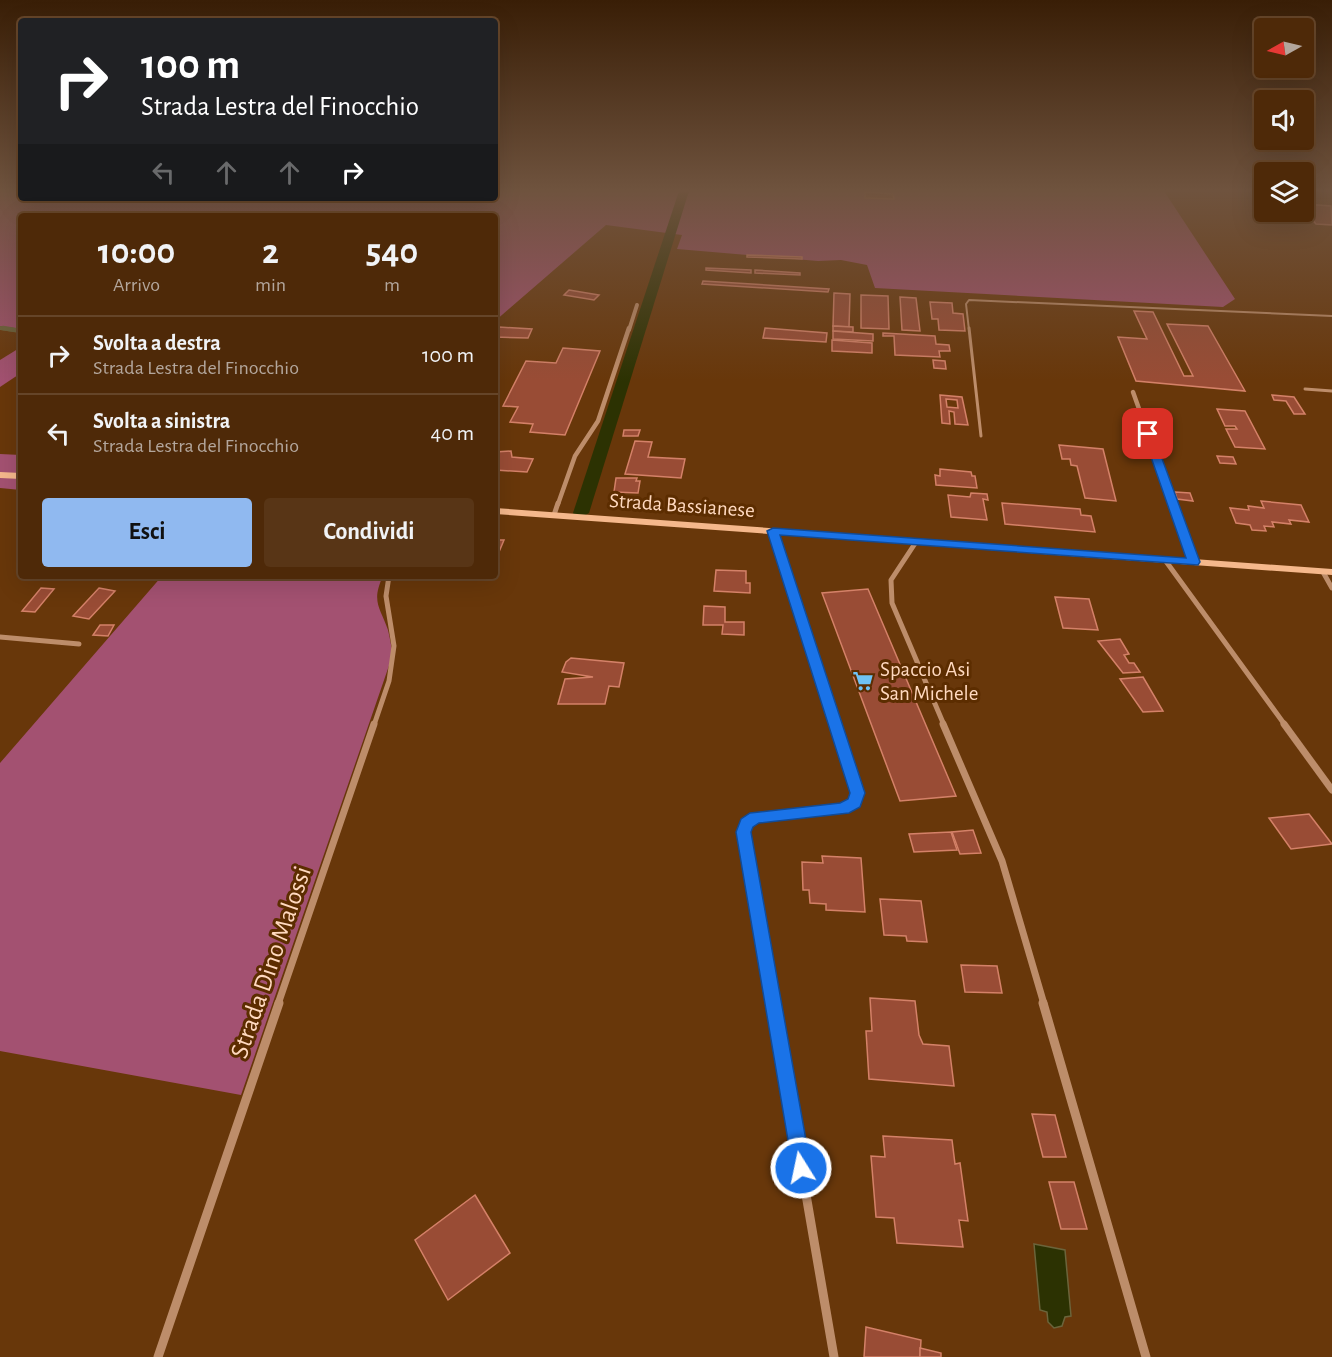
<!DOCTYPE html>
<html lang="it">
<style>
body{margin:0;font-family:"Alegreya Sans",sans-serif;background:#583516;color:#f1f3f6;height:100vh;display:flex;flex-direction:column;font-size:22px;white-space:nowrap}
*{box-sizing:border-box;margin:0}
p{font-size:20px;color:#b3a69c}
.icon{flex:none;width:33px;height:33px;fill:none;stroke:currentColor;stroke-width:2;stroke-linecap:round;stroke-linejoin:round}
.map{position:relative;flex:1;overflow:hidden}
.side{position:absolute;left:18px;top:213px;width:480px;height:366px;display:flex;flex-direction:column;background:#4e2908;border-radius:6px;box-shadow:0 6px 24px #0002,0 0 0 2px #654529}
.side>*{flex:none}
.top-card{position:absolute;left:18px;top:18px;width:480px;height:183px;border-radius:6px;box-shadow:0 6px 24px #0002,0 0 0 2px #654529;background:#202124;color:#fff;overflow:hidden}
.needle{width:39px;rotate:262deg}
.fabs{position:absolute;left:1254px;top:18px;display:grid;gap:12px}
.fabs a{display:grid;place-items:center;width:60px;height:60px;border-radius:6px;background:#4e2908;box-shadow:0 6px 24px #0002,0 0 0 2px #654529;font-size:30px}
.pin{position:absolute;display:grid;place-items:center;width:51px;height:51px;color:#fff;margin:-26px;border-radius:12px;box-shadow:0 3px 9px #0006}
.me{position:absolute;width:66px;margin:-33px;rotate:350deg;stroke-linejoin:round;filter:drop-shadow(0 0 4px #0008)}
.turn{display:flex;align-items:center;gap:21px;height:126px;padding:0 24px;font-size:27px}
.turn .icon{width:78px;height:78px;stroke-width:2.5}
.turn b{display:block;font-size:42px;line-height:51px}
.lanes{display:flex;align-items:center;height:57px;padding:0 24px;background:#0003;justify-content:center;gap:30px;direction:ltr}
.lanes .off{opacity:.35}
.eta{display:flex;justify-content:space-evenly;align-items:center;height:102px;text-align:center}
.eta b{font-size:36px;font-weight:700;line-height:42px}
.action{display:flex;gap:12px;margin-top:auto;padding:12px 24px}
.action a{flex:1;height:69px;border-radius:6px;background:#90b9f0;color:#111;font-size:24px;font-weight:700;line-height:69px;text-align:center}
.action a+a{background:#583516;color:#f1f3f6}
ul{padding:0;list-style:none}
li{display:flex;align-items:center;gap:18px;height:78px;padding:0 24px;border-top:2px solid #654529}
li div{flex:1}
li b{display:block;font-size:22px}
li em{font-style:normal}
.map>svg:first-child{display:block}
.green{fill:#a35171}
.water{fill:#2c3202;stroke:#6b643b;stroke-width:1.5}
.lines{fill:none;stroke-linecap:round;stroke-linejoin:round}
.stream-far1{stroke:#6b643b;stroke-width:4}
.stream{stroke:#6b643b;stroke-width:4.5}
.canal{fill:#2c3202;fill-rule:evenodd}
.building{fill:#994c35;stroke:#d48168;stroke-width:1.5;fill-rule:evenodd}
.lane-far1{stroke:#bd8d6a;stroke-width:2}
.lane{stroke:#bd8d6a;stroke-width:3}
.street-far4{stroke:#bd8d6a;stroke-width:4}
.street-far3{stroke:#bd8d6a;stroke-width:4.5}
.street-far2{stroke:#bd8d6a;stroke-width:5}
.street-far1{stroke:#bd8d6a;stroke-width:7}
.street{stroke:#bd8d6a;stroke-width:9}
.secondary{fill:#f5b88c;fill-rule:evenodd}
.route{fill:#1a73e8;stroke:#114b97;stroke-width:1.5}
.labels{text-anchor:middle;stroke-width:6;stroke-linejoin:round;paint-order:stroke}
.street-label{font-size:21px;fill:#ffd9bf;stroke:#5c2d00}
.poi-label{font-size:21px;fill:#ffd9bf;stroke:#5c2d00;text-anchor:start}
.near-street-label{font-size:26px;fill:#ffd9bf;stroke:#5c2d00}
</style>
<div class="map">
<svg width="1332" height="1357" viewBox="0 0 1332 1357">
<rect width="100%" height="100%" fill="#68370a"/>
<g class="green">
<path d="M0 191H21V198H495V191H1164L1235 299 1223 307 875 288 867 265 841 260 818 261 677 249 682 235 606 225 495 321V216H21V329L0 326Z"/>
<path d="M21 347V373L0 387V360Z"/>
<path d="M0 454 21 455V490L0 488Z"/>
<path d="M162 576H383C371 602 380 607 388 630 390 638 391 646 393 654L241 1095 0 1051V763Z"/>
</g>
<path class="water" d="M1034 1244 1065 1250 1071 1316 1065 1317 1062 1326 1054 1328 1048 1322 1047 1312 1040 1310Z"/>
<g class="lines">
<path class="stream-far1" d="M0 328 14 330"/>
<path class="stream" d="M3 328 21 331"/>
<path class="canal" d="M679 191H689L589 513 581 518 575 516 573 513Z"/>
</g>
<g class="building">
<path d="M865 192 893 194 894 199 865 198Z"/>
<path d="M1304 204 1331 206 1332 225 1316 224 1304 210Z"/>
<path d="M747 255 802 257V259L747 257Z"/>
<path d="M706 268 751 270V273L706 270Z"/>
<path d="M755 270 800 273V275L755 273Z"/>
<path d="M703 281 829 289 828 292 702 284Z"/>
<path d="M569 290 599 295 594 300 564 295Z"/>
<path d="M834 293 850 294 849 327 833 326Z"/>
<path d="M861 295 888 296 889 329 861 328Z"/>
<path d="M900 297 916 298 920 331 902 330Z"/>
<path d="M930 302 952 303 953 313 963 314 965 331 939 330 938 319H932Z"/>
<path d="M1134 311 1153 312 1184 376H1193L1167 324 1208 326 1245 391 1136 381 1118 337 1147 339Z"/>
<path d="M833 326 853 327V332L833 331Z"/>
<path d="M499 327 532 329 528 338 495 337V331Z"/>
<path d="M765 328 827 333 826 342 763 338Z"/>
<path d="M833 331 873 334V341L833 339Z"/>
<path d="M883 333 935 336 936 344 949 345 950 351H939L940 357 895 355 894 336H883Z"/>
<path d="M832 340 872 343V353L832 351Z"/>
<path d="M563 348 600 351 565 435 530 432 533 424 510 422 518 407 503 406 526 361 556 363Z"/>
<path d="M933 360 945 361 946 369 934 368Z"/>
<path d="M940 395 962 397 968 425 955 424 954 412 949 411 950 424 942 423ZM946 399 957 400 958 408 947 407Z"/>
<path d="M1272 395 1294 397 1305 414H1294L1286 401 1274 400Z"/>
<path d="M1217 409 1245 411 1265 449 1235 447 1226 429H1237L1235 426H1225Z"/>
<path d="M624 430H640L638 436H623Z"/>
<path d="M635 441 652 442 648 457 685 459 681 478 625 474Z"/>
<path d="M1059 445 1103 449 1116 501 1085 498 1077 466 1071 465 1070 459H1062Z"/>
<path d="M511 451 512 457 533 459 527 472 495 470V452Z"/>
<path d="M1217 456 1233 457 1236 464 1220 463Z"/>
<path d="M940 469 971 472 972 476H975L977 488 936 485 935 475 940 476Z"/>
<path d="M616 478H637L636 481H640L638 493 614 492Z"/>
<path d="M1175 492 1190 493 1193 501 1177 499Z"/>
<path d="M971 493 987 494 988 500 983 499 987 520 951 517 948 495 970 497Z"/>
<path d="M1261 501 1301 505 1309 522 1289 520 1291 524 1272 522 1274 527 1264 526 1266 531 1252 530 1250 525 1236 523 1230 508 1249 510 1248 506 1264 508Z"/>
<path d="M1002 503 1080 509 1081 515 1091 516 1095 532 1005 524Z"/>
<path d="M495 540H504L496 559H495Z"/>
<path d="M716 570 746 571V583H750V593L714 591Z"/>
<path d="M41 588 54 589 35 612 22 611Z"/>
<path d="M99 588 115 591 89 619 73 616Z"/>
<path d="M868 589 956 796 900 801 822 593Z"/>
<path d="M1055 597 1089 599 1098 630 1063 628Z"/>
<path d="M704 606 725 607V622H744V635L722 634 723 625H703Z"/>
<path d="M100 625H114L108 636 93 635Z"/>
<path d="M1120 639 1129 654 1124 655 1129 663H1134L1140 672 1123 673 1098 641Z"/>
<path d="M571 658 624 663 619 687 609 686 605 704H558L565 679 593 677 562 672 566 662Z"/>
<path d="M1143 677 1163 711 1143 712 1120 679Z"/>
<path d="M1309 814 1332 844 1291 849 1269 818Z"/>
<path d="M973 830 981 853 960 854 952 832Z"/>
<path d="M951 832 957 850 914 852 909 834Z"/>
<path d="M822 856 861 858 865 912 826 910V904L810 903 809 890H803L802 862 823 863Z"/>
<path d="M880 899 921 901 927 942 907 941 906 936 884 935Z"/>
<path d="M961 965 997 966 1002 993 965 992Z"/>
<path d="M870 998 915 1001 919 1035 923 1044 949 1046 954 1086 869 1079 866 1031H872Z"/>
<path d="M1032 1114 1055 1115 1066 1157H1043Z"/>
<path d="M883 1136 952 1140 955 1164 960 1163 968 1221 959 1220 963 1247 897 1243 894 1218 876 1217 871 1156 885 1157Z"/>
<path d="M1049 1182H1074L1087 1229H1061Z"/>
<path d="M475 1195 510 1253 448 1300 415 1240Z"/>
<path d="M866 1327 921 1340 920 1357H864Z"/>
<path d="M920 1348 941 1353V1357H920Z"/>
</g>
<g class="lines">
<path class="lane-far1" d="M969 330 966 304 969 300 1332 316"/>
<g class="lane">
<path d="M969 328 981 436"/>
<path d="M1305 389 1332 391"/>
</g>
<path class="street-far4" d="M629 330 637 305"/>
<g class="street-far3">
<path d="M1133 392 1173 504"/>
<path d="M558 504 575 456 598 421 629 328"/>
</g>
<g class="street-far2">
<path d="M1173 503 1194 562"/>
<path d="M554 515 558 503"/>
<path d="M773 531 836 725"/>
<path d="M916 542 891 580 892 603 944 725"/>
<path d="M1165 560 1285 725"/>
<path d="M1323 572 1332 588"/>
<path d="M0 637 79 644"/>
<path d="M374 725 389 681 394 646 386 596 389 576"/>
</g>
<g class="street-far1">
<path d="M943 724 1002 861 1044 1004"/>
<path d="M1284 724 1332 790"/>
<path d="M278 1004 374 724"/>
<path d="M774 1004 744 832 746 823 755 817 843 809 854 803 858 793 835 724"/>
</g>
<g class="street">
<path d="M773 1003 834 1357"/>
<path d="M1043 1003 1146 1357"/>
<path d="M158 1357 279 1003"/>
</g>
<g class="secondary">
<path d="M0 472 21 473V479L0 478Z"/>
<path d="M495 508 1332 569V575L495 514Z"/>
</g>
</g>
<linearGradient id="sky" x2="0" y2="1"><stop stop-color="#391e06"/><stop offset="0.5" stop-color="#6f533e"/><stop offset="1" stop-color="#6f533e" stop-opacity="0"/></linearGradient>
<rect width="1332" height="381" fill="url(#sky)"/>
<path class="route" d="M1148 431 1153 434 1200 562 1198 565 780 535 865 793 860 807 849 813 759 823 753 827 751 832 811 1168 808 1176 801 1179 794 1176 736 832 741 819 750 813 840 803 848 799 850 793 767 531 773 528 1186 558 1143 434Z"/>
<defs>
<g id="supermarket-bare" transform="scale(1.62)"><path d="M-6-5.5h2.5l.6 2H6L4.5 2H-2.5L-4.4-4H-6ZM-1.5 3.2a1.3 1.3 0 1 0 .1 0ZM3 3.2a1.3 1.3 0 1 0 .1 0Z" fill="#6fc2f4" stroke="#5c2d00" stroke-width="2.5" paint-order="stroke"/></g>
</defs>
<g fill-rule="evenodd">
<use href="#supermarket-bare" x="863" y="681"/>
</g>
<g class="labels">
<g class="street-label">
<text transform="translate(682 505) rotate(4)" y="7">Strada Bassianese</text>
</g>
<g class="poi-label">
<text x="880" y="676">Spaccio Asi<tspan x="880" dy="24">San Michele</tspan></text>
</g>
<g class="near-street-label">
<text transform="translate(270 962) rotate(-71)" y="9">Strada Dino Malossi</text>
</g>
</g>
</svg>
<div class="fabs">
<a><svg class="needle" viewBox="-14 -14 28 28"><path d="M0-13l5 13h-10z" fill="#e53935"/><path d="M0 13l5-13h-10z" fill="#b3a69c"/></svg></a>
<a><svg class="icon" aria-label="sound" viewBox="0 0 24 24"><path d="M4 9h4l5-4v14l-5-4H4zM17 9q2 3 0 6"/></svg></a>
<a><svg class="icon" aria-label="layers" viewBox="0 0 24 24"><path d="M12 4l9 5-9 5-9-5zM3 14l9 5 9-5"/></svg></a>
</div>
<div class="pin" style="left:1148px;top:434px;background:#d93025"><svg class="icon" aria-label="arrive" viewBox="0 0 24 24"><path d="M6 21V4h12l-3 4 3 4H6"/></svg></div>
<svg class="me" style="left:801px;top:1168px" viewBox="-20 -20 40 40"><circle r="17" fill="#1a73e8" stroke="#fff" stroke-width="3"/><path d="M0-11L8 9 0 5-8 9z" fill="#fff"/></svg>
<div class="top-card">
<div class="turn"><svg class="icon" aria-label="right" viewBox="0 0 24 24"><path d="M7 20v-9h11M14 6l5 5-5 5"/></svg><div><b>100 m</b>Strada Lestra del Finocchio</div></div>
<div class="lanes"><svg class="icon off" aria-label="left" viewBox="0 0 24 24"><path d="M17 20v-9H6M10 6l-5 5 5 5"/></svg><svg class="icon off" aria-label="ahead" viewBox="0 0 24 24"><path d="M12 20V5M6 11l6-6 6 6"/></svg><svg class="icon off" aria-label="ahead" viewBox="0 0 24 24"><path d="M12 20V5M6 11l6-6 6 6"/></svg><svg class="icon" aria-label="right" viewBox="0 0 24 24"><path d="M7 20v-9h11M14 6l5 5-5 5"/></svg></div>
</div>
<section class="side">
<div class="eta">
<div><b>10:00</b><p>Arrivo</p></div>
<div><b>2</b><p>min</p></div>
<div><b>540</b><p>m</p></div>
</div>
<ul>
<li><svg class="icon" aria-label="right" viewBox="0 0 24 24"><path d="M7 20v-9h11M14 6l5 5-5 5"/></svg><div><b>Svolta a destra</b><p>Strada Lestra del Finocchio</p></div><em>100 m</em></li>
<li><svg class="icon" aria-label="left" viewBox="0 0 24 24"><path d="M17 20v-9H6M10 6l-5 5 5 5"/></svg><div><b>Svolta a sinistra</b><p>Strada Lestra del Finocchio</p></div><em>40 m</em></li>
</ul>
<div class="action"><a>Esci</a><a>Condividi</a></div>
</section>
</div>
